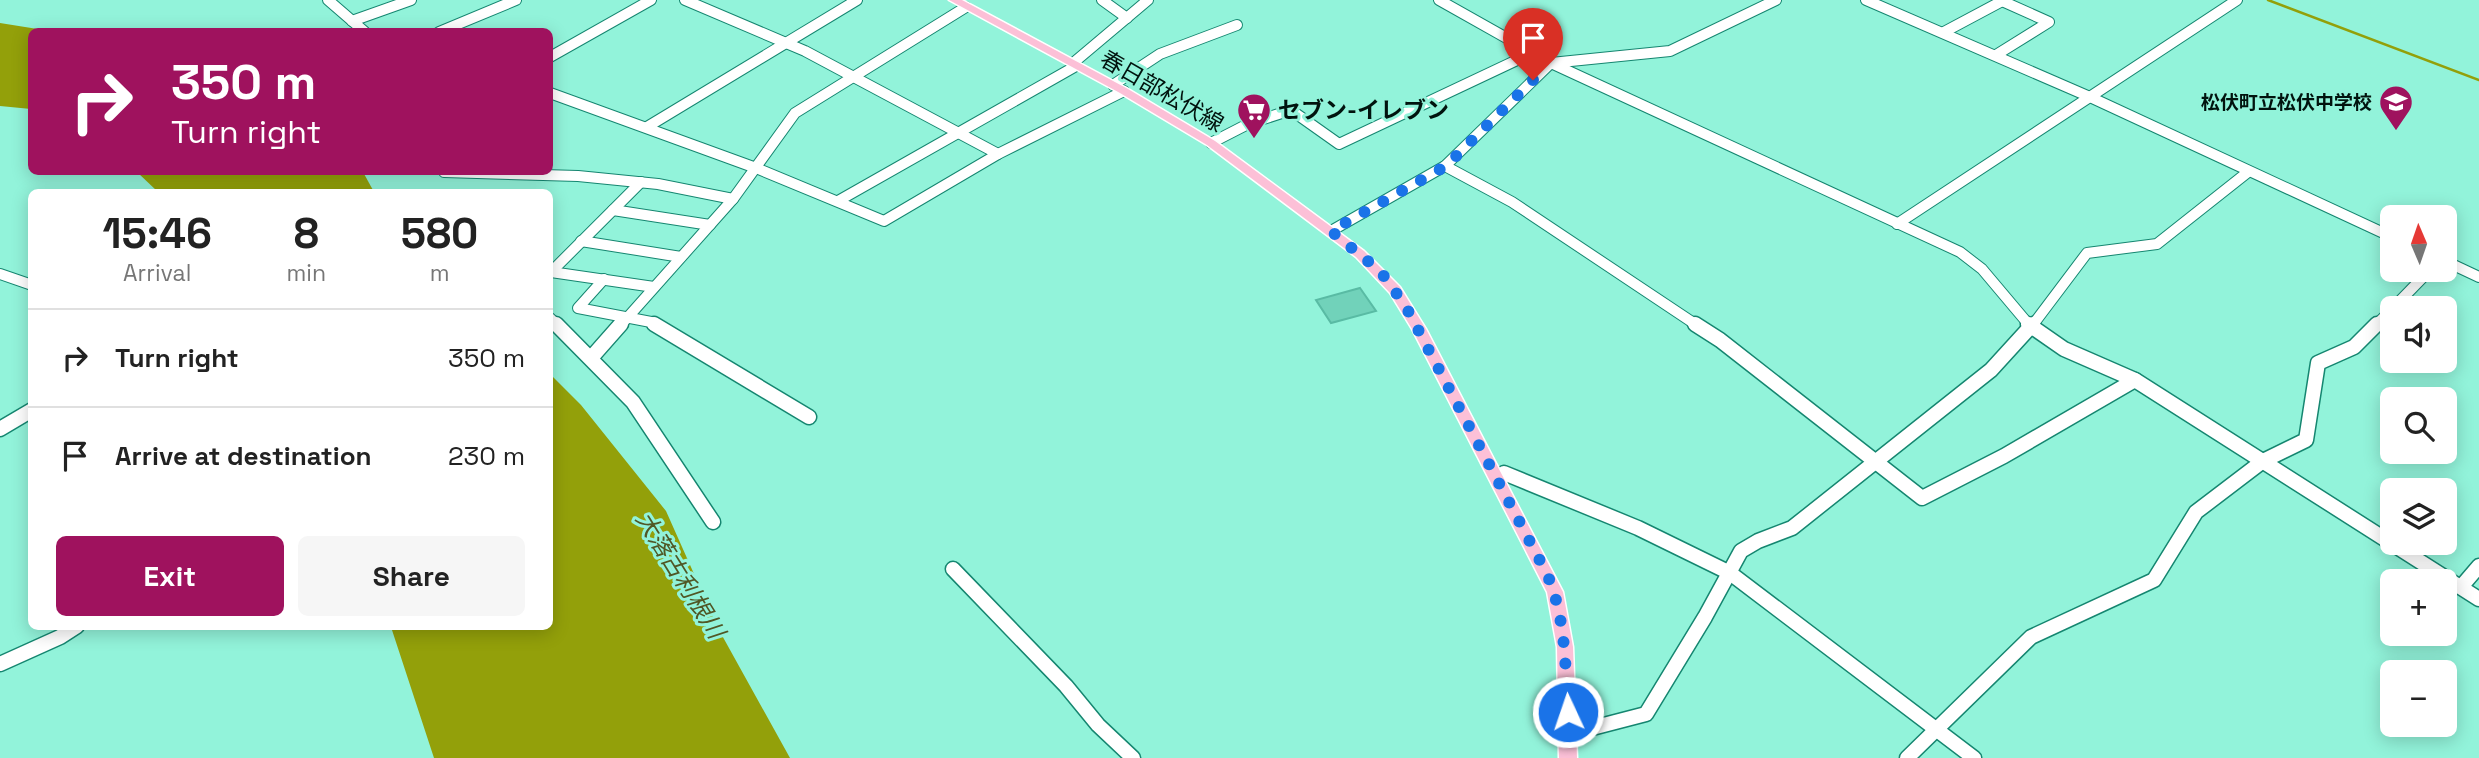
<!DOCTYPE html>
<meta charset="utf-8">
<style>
body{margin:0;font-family:"Space Grotesk","Noto Sans JP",sans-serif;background:#f6f6f6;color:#222;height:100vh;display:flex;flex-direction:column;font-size:26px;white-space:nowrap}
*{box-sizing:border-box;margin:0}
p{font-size:23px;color:#767676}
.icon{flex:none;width:38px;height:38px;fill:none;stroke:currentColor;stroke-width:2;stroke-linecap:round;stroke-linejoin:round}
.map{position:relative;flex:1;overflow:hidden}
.details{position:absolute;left:28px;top:189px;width:525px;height:441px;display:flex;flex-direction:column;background:#fff;border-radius:10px;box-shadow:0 4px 18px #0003}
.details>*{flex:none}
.banner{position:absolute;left:28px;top:28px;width:525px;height:147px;border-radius:10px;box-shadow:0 4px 18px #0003;background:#9f125e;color:#fff;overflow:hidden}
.needle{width:46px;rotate:358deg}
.controls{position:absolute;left:2380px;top:205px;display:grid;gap:14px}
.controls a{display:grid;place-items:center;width:77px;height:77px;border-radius:10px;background:#fff;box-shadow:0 4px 18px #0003;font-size:35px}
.pin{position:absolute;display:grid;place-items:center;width:60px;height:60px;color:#fff;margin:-72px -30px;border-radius:50% 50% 50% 0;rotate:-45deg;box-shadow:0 0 7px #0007}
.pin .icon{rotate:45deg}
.me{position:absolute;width:77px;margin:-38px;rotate:357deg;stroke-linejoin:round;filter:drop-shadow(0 0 5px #0008)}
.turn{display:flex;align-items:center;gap:24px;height:147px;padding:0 28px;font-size:32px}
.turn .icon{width:91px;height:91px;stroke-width:2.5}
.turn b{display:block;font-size:49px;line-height:60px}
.eta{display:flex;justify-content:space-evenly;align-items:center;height:119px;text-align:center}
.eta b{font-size:42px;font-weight:700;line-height:49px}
.cta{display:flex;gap:14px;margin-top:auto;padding:14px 28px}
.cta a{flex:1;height:80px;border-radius:10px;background:#9f125e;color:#fff;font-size:28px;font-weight:700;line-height:80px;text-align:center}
.cta a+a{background:#f6f6f6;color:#222}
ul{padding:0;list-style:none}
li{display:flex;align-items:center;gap:21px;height:98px;padding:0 28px;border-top:2px solid #e0e0e0}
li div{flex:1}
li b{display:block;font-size:26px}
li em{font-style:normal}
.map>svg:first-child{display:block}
.water{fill:#93a00a}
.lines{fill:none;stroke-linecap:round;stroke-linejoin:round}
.stream{stroke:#93a00a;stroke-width:2.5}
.building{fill:#71d2ba;stroke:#59bba4;stroke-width:2}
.minor-far1-casing{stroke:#158670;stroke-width:12}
.minor-casing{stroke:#158670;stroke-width:17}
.major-casing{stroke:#fff;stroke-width:3}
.minor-far1{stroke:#fff;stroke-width:10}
.minor{stroke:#fff;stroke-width:14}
.major{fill:#fcc0d7;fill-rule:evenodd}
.route{stroke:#1a73e8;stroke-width:12;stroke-dasharray:0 21.6}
.labels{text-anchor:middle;stroke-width:6;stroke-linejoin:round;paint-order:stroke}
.far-poi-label{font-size:19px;font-weight:bold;fill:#01130e;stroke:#92f3da;text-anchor:end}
.street-label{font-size:23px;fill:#01130e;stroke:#92f3da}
.poi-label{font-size:23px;font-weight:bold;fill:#01130e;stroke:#92f3da;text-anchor:start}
.water-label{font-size:24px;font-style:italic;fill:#505725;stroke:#92f3da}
</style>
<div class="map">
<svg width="2479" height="758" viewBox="0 0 2479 758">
<rect width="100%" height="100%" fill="#92f3da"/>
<g class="water">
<path d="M0 23 50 31 32 32 31 109 0 106Z"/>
<path d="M137 172H363L374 192H158Z"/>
<path d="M550 374 581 405 666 511 719 630 790 758H434L391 627 550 626Z"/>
</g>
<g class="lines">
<path class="stream" d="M2268 0 2479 80"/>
</g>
<path class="building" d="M1360 288 1376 311 1331 323 1316 300Z"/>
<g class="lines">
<g class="minor-far1-casing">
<g id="minor-far1">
<path d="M328 0 365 32"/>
<path d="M685 0 805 51 998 154"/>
<path d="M1102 0 1127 18"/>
<path d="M1439 0 1551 63 1960 252 1982 269 2030 326"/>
<path d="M1866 0 2090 97 2392 237"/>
<path d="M352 21 411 0"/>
<path d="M439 32 516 0"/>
<path d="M1944 32 2004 0"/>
<path d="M1996 55 2049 22 2002 1"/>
<path d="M550 57 651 0"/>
<path d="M1072 64 1148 0"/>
<path d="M1113 85 1160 54 1237 25"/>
<path d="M550 93 756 168 884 221 998 154 1124 91"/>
<path d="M647 127 857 0"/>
<path d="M1211 143 1248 124 1291 110 1339 144 1532 53"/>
<path d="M1445 166 1512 202 1698 326"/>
<path d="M444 172 578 176 658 184 733 199"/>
<path d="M838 201 1076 66"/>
<path d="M613 210 710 225"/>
<path d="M1897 224 2237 0"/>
<path d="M1331 231 1445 166 1551 63 1670 51 1776 0"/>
<path d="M581 241 681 257"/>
<path d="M2445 261 2479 277"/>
<path d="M551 272 654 287"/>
<path d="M550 273 641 182"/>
<path d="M0 274 32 285"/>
<path d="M604 279 578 308 651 322 657 326"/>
<path d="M2393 308 2430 270"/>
<path d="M550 318 558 326"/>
<path d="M620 326 733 199 795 113 966 7"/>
<path d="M2032 326 2087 253 2157 244 2248 172"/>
<path d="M2375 326 2392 309"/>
</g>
</g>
<g class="minor-casing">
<g id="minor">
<path d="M556 324 633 402 713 522"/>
<path d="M654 324 809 417"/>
<path d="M1695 324 1720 340 1922 498 2004 456 2135 380"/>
<path d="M2028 324 2064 349 2135 380 2479 599"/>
<path d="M591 358 621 324"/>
<path d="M0 429 32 410"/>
<path d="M1504 473 1638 528 1730 573 1974 758"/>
<path d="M953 569 1066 686 1098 725 1133 758"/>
<path d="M2461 587 2479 566"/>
<path d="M0 664 60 637 77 626"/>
<path d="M1569 734 1646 714 1705 617 1741 551 1758 541 1792 528 1991 370 2033 324"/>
<path d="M1907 758 2031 637 2154 580 2196 512 2263 461 2306 440 2318 363 2354 347 2377 324"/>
</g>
</g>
<g class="major-casing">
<path id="major" d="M949 0H962L1128 89 1215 141 1364 251 1400 287 1426 329 1563 592 1573 647 1577 758H1559L1557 647 1547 592 1412 329 1390 293 1356 257 1207 145 1120 93Z"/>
</g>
<use href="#minor-far1" class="minor-far1"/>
<use href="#minor" class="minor"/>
<use href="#major" class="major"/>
</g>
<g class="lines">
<path class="route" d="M1533 80 1446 166 1331 231 1380 271 1405 305 1547 574C1566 618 1565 665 1568 712"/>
</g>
<defs>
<g id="school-pin" transform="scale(1.75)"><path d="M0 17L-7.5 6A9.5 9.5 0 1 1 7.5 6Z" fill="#9f125e" stroke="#92f3da"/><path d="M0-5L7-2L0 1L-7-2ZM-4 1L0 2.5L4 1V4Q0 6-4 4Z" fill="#fff"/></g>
<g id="supermarket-pin" transform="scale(1.75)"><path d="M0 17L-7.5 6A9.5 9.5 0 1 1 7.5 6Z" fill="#9f125e" stroke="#92f3da"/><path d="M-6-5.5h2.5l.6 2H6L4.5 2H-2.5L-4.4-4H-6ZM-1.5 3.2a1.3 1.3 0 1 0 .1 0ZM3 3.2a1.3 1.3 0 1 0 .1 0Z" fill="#fff"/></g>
</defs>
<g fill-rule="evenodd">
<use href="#school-pin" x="2396" y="102"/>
<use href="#supermarket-pin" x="1254" y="110"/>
</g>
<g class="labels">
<g class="far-poi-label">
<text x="2372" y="109">松伏町立松伏中学校</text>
</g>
<g class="street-label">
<text transform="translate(1162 91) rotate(30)" y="8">春日部松伏線</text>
</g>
<g class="poi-label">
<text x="1278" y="118">セブン-イレブン</text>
</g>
<g class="water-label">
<text transform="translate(680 575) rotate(58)" y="8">大落古利根川</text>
</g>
</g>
</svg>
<div class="controls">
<a><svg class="needle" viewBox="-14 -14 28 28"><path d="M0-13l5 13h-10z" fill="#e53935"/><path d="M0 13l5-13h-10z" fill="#767676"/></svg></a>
<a><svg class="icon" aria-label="sound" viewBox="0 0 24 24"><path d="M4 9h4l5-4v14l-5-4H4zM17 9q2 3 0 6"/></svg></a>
<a><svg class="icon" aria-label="search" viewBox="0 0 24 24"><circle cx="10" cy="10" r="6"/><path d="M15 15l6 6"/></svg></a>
<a><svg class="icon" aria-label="layers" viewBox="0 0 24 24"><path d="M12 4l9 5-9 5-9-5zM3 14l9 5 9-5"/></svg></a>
<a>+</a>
<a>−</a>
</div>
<div class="pin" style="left:1533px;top:80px;background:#d93025"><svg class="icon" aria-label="arrive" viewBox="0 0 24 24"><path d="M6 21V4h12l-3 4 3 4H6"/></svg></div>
<svg class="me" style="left:1568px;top:712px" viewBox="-20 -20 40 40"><circle r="17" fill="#1a73e8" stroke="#fff" stroke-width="3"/><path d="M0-11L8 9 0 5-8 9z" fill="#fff"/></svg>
<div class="banner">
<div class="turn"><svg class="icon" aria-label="right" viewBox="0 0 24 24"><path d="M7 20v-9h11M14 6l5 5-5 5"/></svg><div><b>350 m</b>Turn right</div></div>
</div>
<section class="details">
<div class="eta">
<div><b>15:46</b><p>Arrival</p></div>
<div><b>8</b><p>min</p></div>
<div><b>580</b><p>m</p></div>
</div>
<ul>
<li><svg class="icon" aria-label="right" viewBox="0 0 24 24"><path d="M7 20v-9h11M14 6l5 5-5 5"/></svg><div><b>Turn right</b></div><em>350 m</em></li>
<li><svg class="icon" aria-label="arrive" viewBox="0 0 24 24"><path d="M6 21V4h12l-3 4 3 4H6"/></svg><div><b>Arrive at destination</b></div><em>230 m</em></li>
</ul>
<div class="cta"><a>Exit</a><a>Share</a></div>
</section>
</div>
